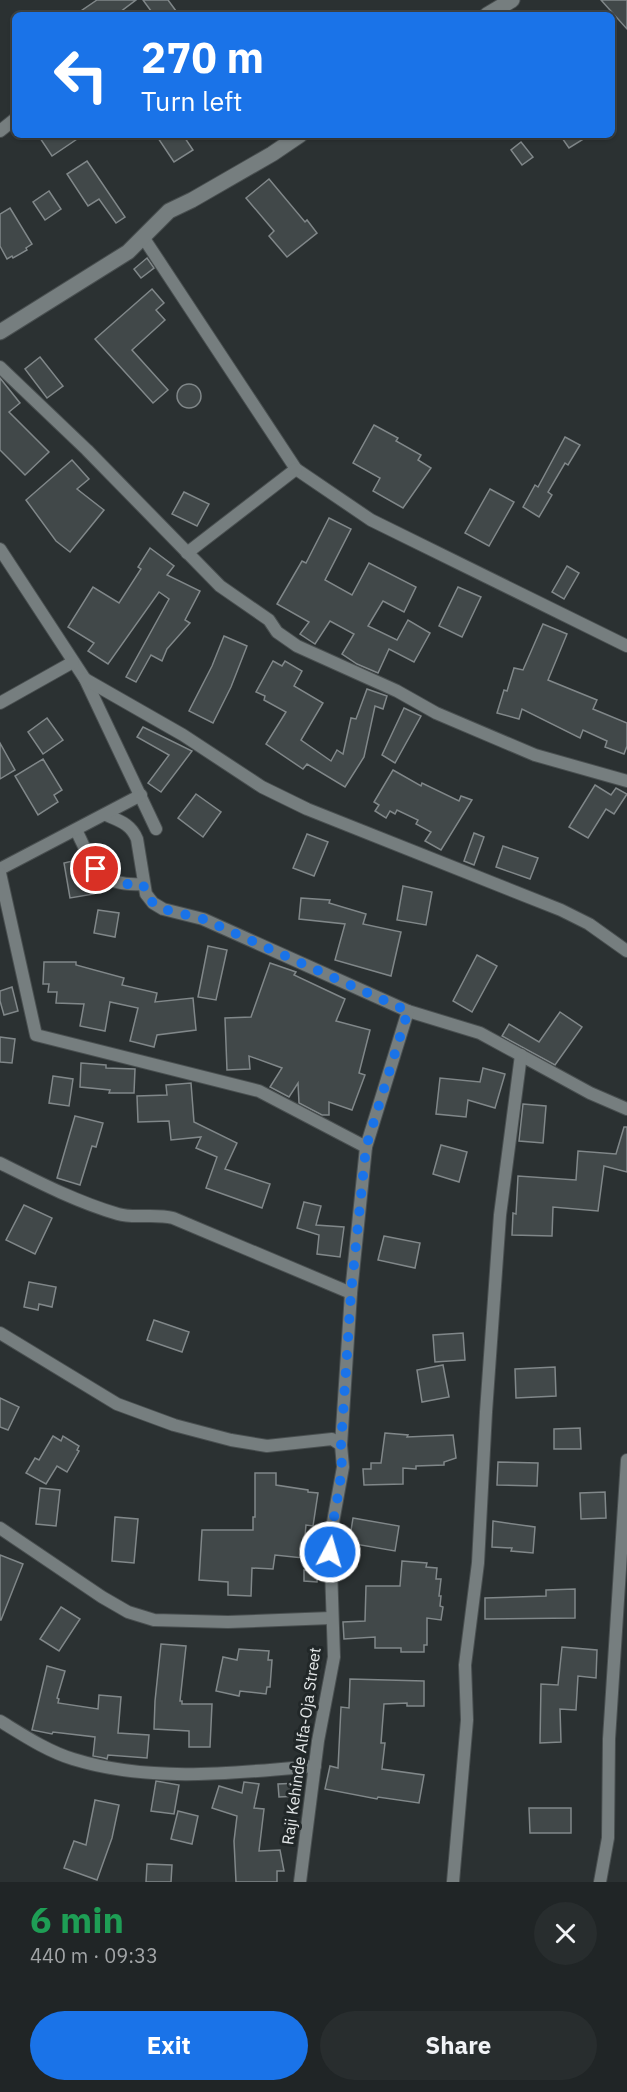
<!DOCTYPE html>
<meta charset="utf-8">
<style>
body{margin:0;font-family:"IBM Plex Sans",sans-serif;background:#282d2e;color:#f1f3f6;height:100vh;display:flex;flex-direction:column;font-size:22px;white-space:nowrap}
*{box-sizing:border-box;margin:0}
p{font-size:20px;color:#a2a5a7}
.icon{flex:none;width:33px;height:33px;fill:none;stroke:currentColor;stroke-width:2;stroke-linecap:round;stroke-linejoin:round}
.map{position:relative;height:1882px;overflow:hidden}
.details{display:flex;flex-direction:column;background:#202526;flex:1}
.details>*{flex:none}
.top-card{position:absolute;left:12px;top:12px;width:603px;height:126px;border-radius:9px;box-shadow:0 2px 4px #0004,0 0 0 2px #3d4243;background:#1a73e8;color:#fff;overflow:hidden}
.pin{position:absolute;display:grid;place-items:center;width:51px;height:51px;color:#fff;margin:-26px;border:3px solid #fff;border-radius:50%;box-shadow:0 2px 6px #0007}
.me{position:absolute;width:66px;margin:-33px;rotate:6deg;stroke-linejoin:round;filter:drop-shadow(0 0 4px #0008)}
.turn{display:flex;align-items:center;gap:21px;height:126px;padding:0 30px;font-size:27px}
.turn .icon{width:78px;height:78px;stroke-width:2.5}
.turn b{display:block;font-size:42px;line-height:51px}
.round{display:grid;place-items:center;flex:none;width:63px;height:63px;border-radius:32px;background:#282d2e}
.overview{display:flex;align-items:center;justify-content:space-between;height:102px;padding:0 30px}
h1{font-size:36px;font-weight:800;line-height:45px;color:#1e9e55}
.primary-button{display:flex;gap:12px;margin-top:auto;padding:12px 30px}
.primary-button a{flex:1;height:69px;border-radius:36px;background:#1a73e8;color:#fff;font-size:24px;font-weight:800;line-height:69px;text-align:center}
.primary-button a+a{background:#282d2e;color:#f1f3f6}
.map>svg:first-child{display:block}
.building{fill:#414849;stroke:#808789;stroke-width:1.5}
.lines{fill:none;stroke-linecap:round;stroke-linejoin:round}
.minor-casing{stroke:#494f50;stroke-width:14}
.tertiary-casing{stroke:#494f50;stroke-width:17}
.minor{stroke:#767e7f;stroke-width:12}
.tertiary{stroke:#767e7f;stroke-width:15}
.route{stroke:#1a73e8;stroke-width:10;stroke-dasharray:0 18}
.labels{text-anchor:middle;stroke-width:6;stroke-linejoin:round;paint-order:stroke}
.street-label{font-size:16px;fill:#e3e7e8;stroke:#212728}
</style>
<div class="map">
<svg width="627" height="1882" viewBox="0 0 627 1882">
<rect width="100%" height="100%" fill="#2b3132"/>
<g class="building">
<path d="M97 0H136L116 15H75Z"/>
<path d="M143 0H168L179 15H154Z"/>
<path d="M601 0H627V29Z"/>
<path d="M38 135H83L52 156Z"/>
<path d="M156 135H183L193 150 174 162Z"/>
<path d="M560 135H590L569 148Z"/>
<path d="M521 142 533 157 522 165 511 150Z"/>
<path d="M87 161 125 217 116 223 99 199 88 206 67 174Z"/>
<path d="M269 179 305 222 307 220 317 233 287 257 269 236 274 231 246 198Z"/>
<path d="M49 191 61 209 45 220 33 202Z"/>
<path d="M10 208 32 244 26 248 27 250 13 258 12 256 7 259 0 246V214Z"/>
<path d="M147 258 154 268 141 278 134 269Z"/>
<path d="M152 289 164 303 156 310 165 320 132 350 168 390 153 403 95 339Z"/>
<path d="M40 357 63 386 47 398 25 369Z"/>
<path d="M0 378 20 403 9 412 49 452 25 475 0 450Z"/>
<circle cx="189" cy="396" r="12"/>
<path d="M374 425 398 438 396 441 421 455 418 460 431 468 403 508 373 491 380 478 353 463Z"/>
<path d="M565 437 580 445 568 465 565 463 548 492 552 495 539 517 523 507 535 485 538 487Z"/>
<path d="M72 460 89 479 77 489 104 510 70 552 56 541 26 500Z"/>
<path d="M490 489 514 502 489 546 465 533Z"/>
<path d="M184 492 209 504 197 526 172 514Z"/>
<path d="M329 518 351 529 325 580 352 595 369 563 416 587 404 612 383 601 368 626 397 640 408 620 430 633 414 662 389 649 378 673 357 664 342 654 354 634 330 621 315 644 300 634 309 622 277 604 302 561 306 563Z"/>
<path d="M150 548 174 566 167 575 200 591 185 620 190 623 167 649 162 661 151 655 136 682 126 677 169 599 159 592 108 664 88 651 94 643 68 627 93 587 119 603 141 569 138 567Z"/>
<path d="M567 566 579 573 564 599 552 592Z"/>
<path d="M458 587 481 597 462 637 439 626Z"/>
<path d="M543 624 567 634 548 680 597 700 593 709 627 723V746L624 754 605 747 607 741 583 730 580 738 522 709 519 719 497 713 504 690 507 691 514 668 523 670Z"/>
<path d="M224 636 247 646 231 687 213 723 189 711 212 666Z"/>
<path d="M273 661 282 666 285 661 302 671 294 686 323 703 301 740 331 761 337 750 343 754 351 718 356 719 367 689 387 696 383 709 375 706 364 757 345 787 307 764 303 769 266 744 286 712 264 700 265 696 256 692Z"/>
<path d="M404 708 421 716 395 763 382 755Z"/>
<path d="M47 718 63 740 43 754 28 732Z"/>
<path d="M143 727 192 751 161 792 148 783 169 755 137 737Z"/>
<path d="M0 743 15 770 0 779Z"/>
<path d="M43 759 62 790 54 795 58 802 38 815 15 776Z"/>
<path d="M393 770 421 786 422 783 459 801 461 796 472 800 441 850 425 841 431 832 416 824 418 820 397 810 395 814 390 811 386 818 375 811 379 805 374 802Z"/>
<path d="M595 785 611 795 616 788 627 794 614 814 606 809 588 838 569 827Z"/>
<path d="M196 794 221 812 203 837 178 818Z"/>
<path d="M474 833 484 837 474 865 464 861Z"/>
<path d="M307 834 328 842 314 876 293 868Z"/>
<path d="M503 846 538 858 530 879 496 867Z"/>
<path d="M81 859 90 873 94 894 70 898 64 863Z"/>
<path d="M403 886 432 892 426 925 397 920Z"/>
<path d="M301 898 330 900 329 903 366 914 363 924 401 932 391 976 335 960 345 924 299 919Z"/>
<path d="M98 910 119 913 115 937 94 933Z"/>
<path d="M208 946 227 950 216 1000 198 997Z"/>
<path d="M477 955 497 966 472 1012 453 1001Z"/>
<path d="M44 962H76V965L124 978 122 985 157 993 155 1002 193 998 196 1030 157 1035 154 1047 130 1041 138 1008 110 1002 105 1031 80 1026 84 1004 56 1003 57 992H48L49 984H43Z"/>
<path d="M270 963 296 972 294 975 345 999 336 1021 370 1030 359 1073 365 1075 352 1110 329 1102V1115H322L299 1103 298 1083 289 1097 270 1087 282 1068 249 1056 250 1069 227 1070 225 1018 251 1017Z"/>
<path d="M12 987 18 1011 4 1015 0 1001V991Z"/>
<path d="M560 1012 582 1027 555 1065 502 1036 509 1024 539 1042Z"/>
<path d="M0 1037 15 1039 12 1063 0 1062Z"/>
<path d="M81 1063 106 1065V1068L135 1069 134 1093H109L110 1090 80 1087Z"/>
<path d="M483 1068 505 1074 495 1108 468 1100 466 1117 436 1114 440 1078 480 1082Z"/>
<path d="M53 1076 73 1079 69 1106 49 1103Z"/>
<path d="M191 1083 194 1122 237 1143 225 1169 270 1184 262 1208 206 1188 217 1157 196 1148 201 1137 171 1140 169 1121 138 1122 137 1096 167 1095 166 1085Z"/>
<path d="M523 1104 546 1106 543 1143 519 1141Z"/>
<path d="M75 1116 103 1123 96 1147 92 1146 80 1185 57 1178Z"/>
<path d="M624 1127H627V1172L604 1166 598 1211 553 1207 552 1236 512 1235 513 1213 516 1214 518 1176 576 1180 578 1151 616 1154Z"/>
<path d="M441 1145 467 1152 459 1182 433 1174Z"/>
<path d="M304 1202 321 1206 316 1225 344 1227 340 1257 317 1254 319 1235 297 1228Z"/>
<path d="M24 1205 52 1218 35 1254 6 1240Z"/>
<path d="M384 1236 420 1243 415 1268 378 1260Z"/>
<path d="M29 1282 56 1287 52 1307 39 1304 38 1310 24 1307Z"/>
<path d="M154 1320 189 1332 182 1352 147 1340Z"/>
<path d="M463 1333 465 1360 435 1362 433 1335Z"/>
<path d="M443 1365 449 1397 422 1402 417 1370Z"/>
<path d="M555 1367 556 1396 516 1398 515 1369Z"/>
<path d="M0 1398 19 1407 8 1430 0 1427Z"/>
<path d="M580 1428 581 1449H554V1429Z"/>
<path d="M385 1433 408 1435 407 1437 453 1435 456 1458 444 1462V1465L416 1466V1469L403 1468V1484L364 1485 363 1469H371V1463H381Z"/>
<path d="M53 1436 61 1441 63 1436 79 1446 77 1450 79 1451 67 1472 57 1466 46 1484 26 1473 35 1458 39 1460Z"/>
<path d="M498 1462 538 1463 537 1486 497 1485Z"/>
<path d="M255 1473H276V1485L308 1490V1492L318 1493 313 1526 306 1525 303 1558 275 1555 273 1569 252 1568 251 1596 228 1595V1582L199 1580 202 1530H253V1517H255Z"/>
<path d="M40 1488 60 1490 56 1526 36 1524Z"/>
<path d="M605 1492 606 1518 581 1519 580 1493Z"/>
<path d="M115 1517 138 1519 134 1563 112 1561Z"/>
<path d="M353 1518 399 1526 395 1551 349 1543Z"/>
<path d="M493 1521 535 1527 533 1553 511 1551 512 1548 492 1547Z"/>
<path d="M0 1555 23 1564 1 1620H0Z"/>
<path d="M402 1561 427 1563 426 1567 437 1568 436 1579H441L439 1596H441L440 1606 443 1607 441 1620 427 1618V1645H424V1652H401V1648H375V1637L344 1639 343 1622 365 1621 366 1586H400Z"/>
<path d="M304 1570 318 1571 317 1582 304 1581Z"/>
<path d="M575 1589V1618L485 1619V1598L546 1596V1590Z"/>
<path d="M61 1607 80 1619 59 1651 40 1639Z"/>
<path d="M161 1644 186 1646 180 1701H182V1704H212L210 1747H189V1731L154 1729 155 1701Z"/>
<path d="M562 1647 597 1650 596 1678 578 1676 576 1710 560 1709 561 1742 540 1743 541 1684 558 1685Z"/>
<path d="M239 1649 269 1651 268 1660H272L270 1687H267L266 1694 240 1691 239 1696 216 1691 223 1657 237 1660Z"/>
<path d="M47 1666 65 1671 57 1698 59 1699 58 1703 98 1709 99 1695 121 1697 118 1733 149 1735 147 1758 108 1755 107 1759 104 1758 93 1756 95 1737 53 1732 52 1734 32 1730Z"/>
<path d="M350 1679 424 1681V1706H407V1703L384 1704 381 1743H385L382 1769 424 1775 419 1803 378 1797 377 1799 325 1789 330 1766 338 1768 341 1707 349 1708Z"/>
<path d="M156 1781 179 1785 174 1814 151 1811Z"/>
<path d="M244 1782 259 1784 254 1808 264 1809 259 1851 280 1850 284 1871H277V1882H236L234 1841 237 1816 212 1808 219 1786 242 1793Z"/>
<path d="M299 1783V1796L279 1797 278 1784Z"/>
<path d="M95 1800 119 1805 112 1838 97 1880 64 1868 74 1841 86 1845Z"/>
<path d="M529 1808H571V1833H530Z"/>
<path d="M178 1811 198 1816 192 1844 171 1839Z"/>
<path d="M147 1864 172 1865 171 1882H146Z"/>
</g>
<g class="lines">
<g class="minor-casing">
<g id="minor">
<path d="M0 131 15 119"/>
<path d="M143 237 296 469 371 520 627 646"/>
<path d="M0 367 87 450 220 586 269 620 277 632 297 646 397 691 436 713 535 755 627 781"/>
<path d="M0 549 85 679 156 829"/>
<path d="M187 553 296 469"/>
<path d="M85 679 183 735 262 787 307 809 561 910 589 924 627 951"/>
<path d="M0 703 73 662"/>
<path d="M106 815C120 821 131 824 137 839L146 894 153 903 163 909 203 919 408 1011 480 1033 590 1093 627 1109"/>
<path d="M76 830C94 866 97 887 143 884"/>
<path d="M0 869 141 795"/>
<path d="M0 873 36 1035 259 1091 366 1147"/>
<path d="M0 1163C38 1182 77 1202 118 1214 135 1219 153 1213 173 1218L351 1293"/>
<path d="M0 1333 117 1404 174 1425 231 1440 267 1446 332 1439 341 1445"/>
<path d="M0 1528 102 1597 128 1612 154 1620 228 1622 331 1618"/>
<path d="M0 1721C23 1735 47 1751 73 1759 150 1783 236 1773 315 1766"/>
<path d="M300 1882 318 1741 334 1657 330 1539 343 1467 341 1445 351 1293 366 1147 408 1011"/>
<path d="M453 1882 467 1720 465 1665 478 1563 486 1412 500 1215 521 1055"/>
<path d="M600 1882 608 1838 609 1739 627 1460"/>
</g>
</g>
<g class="tertiary-casing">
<g id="tertiary">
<path d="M487 15 512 0"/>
<path d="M0 332 128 252 169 211 192 200 272 154 300 135"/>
</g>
</g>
<use href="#minor" class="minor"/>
<use href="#tertiary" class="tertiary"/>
</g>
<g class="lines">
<path class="route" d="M96 869C110 884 123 885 143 884L146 894 153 903 163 909 203 919 408 1011 366 1147 351 1293 341 1445C345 1481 331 1516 330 1552"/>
</g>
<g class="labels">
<g class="street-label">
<text transform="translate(301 1746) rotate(-82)" y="6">Raji Kehinde Alfa-Oja Street</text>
</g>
</g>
</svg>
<div class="pin" style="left:96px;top:869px;background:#d93025"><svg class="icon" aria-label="arrive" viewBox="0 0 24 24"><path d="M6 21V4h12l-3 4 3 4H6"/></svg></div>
<svg class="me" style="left:330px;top:1552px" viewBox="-20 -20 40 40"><circle r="17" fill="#1a73e8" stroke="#fff" stroke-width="3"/><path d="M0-11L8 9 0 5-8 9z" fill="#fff"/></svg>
<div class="top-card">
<div class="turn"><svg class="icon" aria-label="left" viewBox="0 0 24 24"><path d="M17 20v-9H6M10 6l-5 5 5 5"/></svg><div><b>270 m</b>Turn left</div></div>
</div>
</div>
<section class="details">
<div class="overview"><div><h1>6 min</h1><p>440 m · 09:33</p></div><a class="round"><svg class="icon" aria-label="close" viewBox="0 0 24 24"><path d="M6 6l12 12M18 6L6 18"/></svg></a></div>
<div class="primary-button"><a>Exit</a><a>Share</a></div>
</section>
